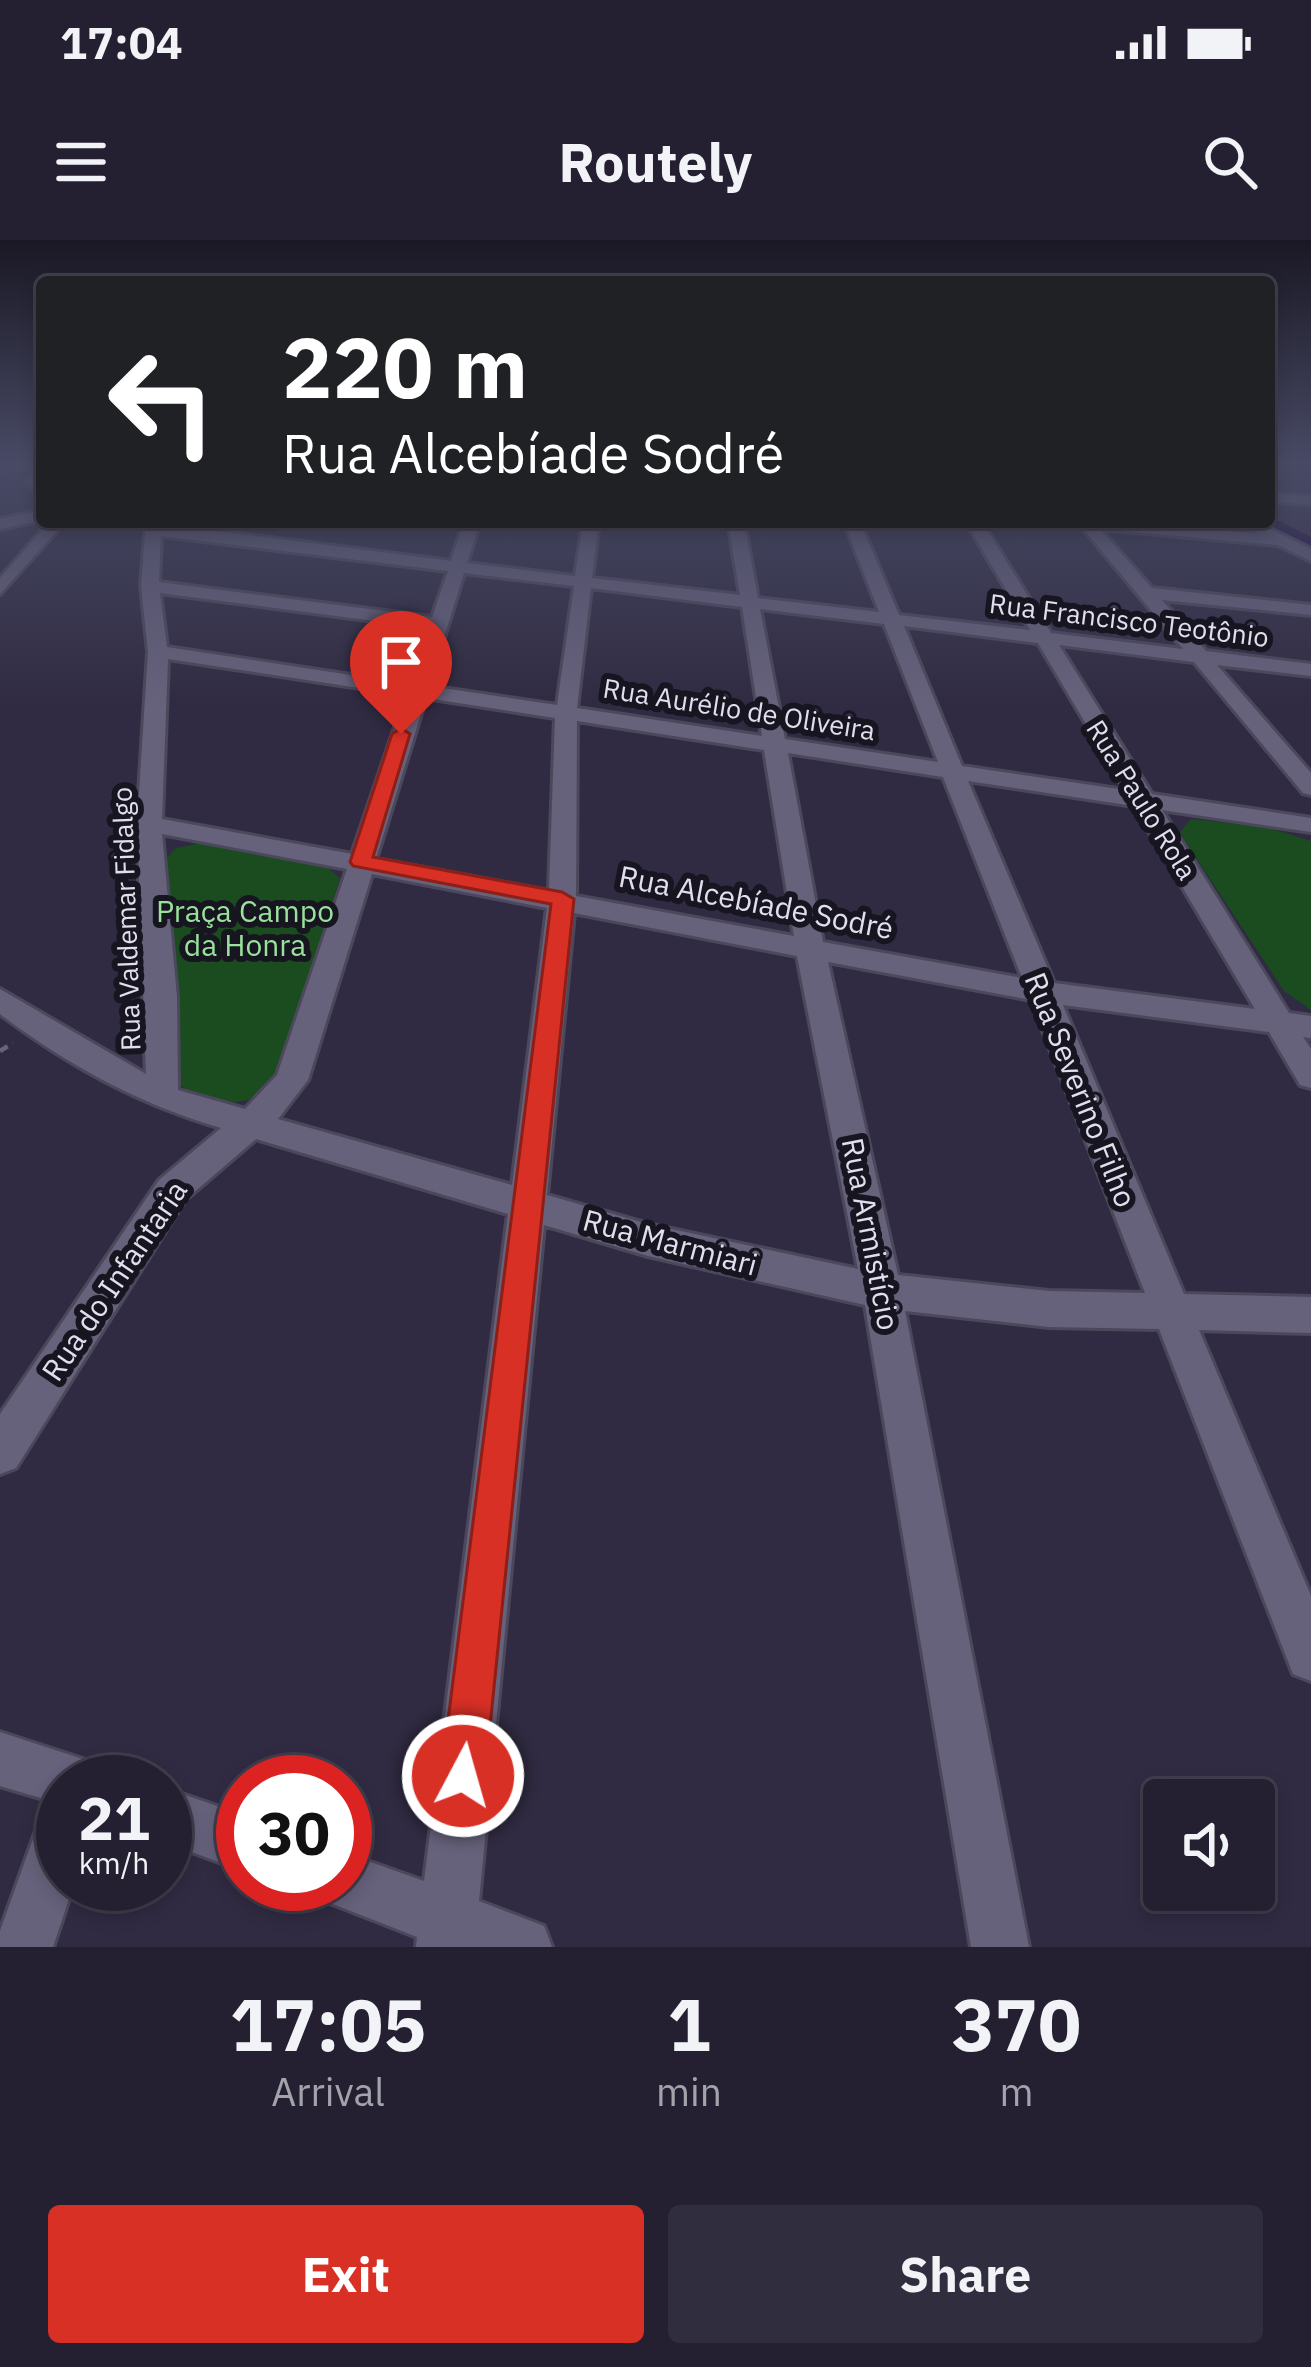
<!DOCTYPE html>
<meta charset="utf-8">
<style>
body{margin:0;font-family:"IBM Plex Sans",sans-serif;background:#302d3e;color:#f1f3f6;height:100vh;display:flex;flex-direction:column;font-size:45px;white-space:nowrap}
*{box-sizing:border-box;margin:0}
p{font-size:39px;color:#a3a3ac}
.icon{flex:none;width:66px;height:66px;fill:none;stroke:currentColor;stroke-width:2;stroke-linecap:round;stroke-linejoin:round}
.map{position:relative;height:1707px;overflow:hidden}
.sheet{display:flex;flex-direction:column;background:#242032;flex:1}
.sheet>*{flex:none}
.top-card{position:absolute;left:36px;top:36px;width:1239px;height:252px;border-radius:12px;box-shadow:0 6px 18px #0003,0 0 0 3px #413e4d;background:#202124;color:#fff;overflow:hidden}
.fabs{position:absolute;left:1143px;top:1539px;display:grid;gap:24px}
.fabs a{display:grid;place-items:center;width:132px;height:132px;border-radius:12px;background:#242032;box-shadow:0 6px 18px #0003,0 0 0 3px #413e4d;font-size:60px}
.speed{position:absolute;left:36px;top:1515px;display:flex;gap:24px;font-size:60px;font-weight:700;text-align:center}
.speed>*{display:grid;place-content:center;width:156px;height:156px;border-radius:50%;background:#242032;box-shadow:0 6px 18px #0003,0 0 0 3px #413e4d;line-height:1}
.speed small{font-size:30px;font-weight:400}
.speed .limit{border:18px solid #d22;background:#fff;color:#111}
.pin{position:absolute;display:grid;place-items:center;width:102px;height:102px;color:#fff;margin:-123px -51px;border-radius:50% 50% 50% 0;rotate:-45deg;box-shadow:0 0 12px #0007}
.pin .icon{rotate:45deg}
.me{position:absolute;width:132px;margin:-66px;rotate:6deg;stroke-linejoin:round;filter:drop-shadow(0 0 9px #0008)}
.turn{display:flex;align-items:center;gap:42px;height:252px;padding:0 48px;font-size:54px}
.turn .icon{width:156px;height:156px;stroke-width:2.5}
.turn b{display:block;font-size:84px;line-height:102px}
.eta{display:flex;justify-content:space-evenly;align-items:center;height:204px;text-align:center}
.eta b{font-size:72px;font-weight:700;line-height:84px}
.button{display:flex;gap:24px;margin-top:auto;padding:24px 48px}
.button a{flex:1;height:138px;border-radius:12px;background:#d93025;color:#fff;font-size:48px;font-weight:700;line-height:138px;text-align:center}
.button a+a{background:#302d3e;color:#f1f3f6}
.status{display:flex;justify-content:space-between;align-items:center;height:84px;padding:0 60px;background:#242032;direction:ltr}
.status svg{height:33px;fill:currentColor}
header{display:flex;justify-content:space-between;align-items:center;height:156px;padding:0 48px;background:#242032;font-size:54px;font-weight:700}
.map>svg:first-child{display:block}
.green{fill:#1a4c20}
.lines{fill:none;stroke-linecap:round;stroke-linejoin:round}
.river{fill:#180538;fill-rule:evenodd}
.street-casing{stroke:#4c485b;stroke-width:6}
.path{stroke:#686378;stroke-width:4.5;stroke-dasharray:9 6;stroke-linecap:butt}
.street{fill:#67627c;fill-rule:evenodd}
.route{fill:#d93025;stroke:#8d1f18;stroke-width:3}
.labels{text-anchor:middle;stroke-width:12;stroke-linejoin:round;paint-order:stroke}
.far-street-label{font-size:27px;fill:#e1deee;stroke:#171520}
.street-label{font-size:30px;fill:#e1deee;stroke:#171520}
.park-label{font-size:30px;fill:#98e29c;stroke:#171520}
</style>
<div class="status"><b>17:04</b><svg viewBox="0 0 49 12"><path d="M0 12V9h3v3zM5 12V6h3v6zM10 12V3h3v9zM15 12V0h3v12zM26 1h20v11H26zM47 4h2v5h-2z"/></svg></div>
<header><svg class="icon" aria-label="menu" viewBox="0 0 24 24"><path d="M4 6h16M4 12h16M4 18h16"/></svg>Routely<svg class="icon" aria-label="search" viewBox="0 0 24 24"><circle cx="10" cy="10" r="6"/><path d="M15 15l6 6"/></svg></header>
<div class="map">
<svg width="1311" height="1707" viewBox="0 0 1311 1707">
<rect width="100%" height="100%" fill="#302b42"/>
<g class="green">
<path d="M1191 579 1266 587 1311 601V770L1284 751 1187 604 1180 592Z"/>
<path d="M206 602 327 627 340 638 274 850C246 866 200 870 178 842L163 622 176 608Z"/>
</g>
<g class="lines">
<path class="river" d="M1269 276 1311 297V313L1253 282H1269Z"/>
<g class="street-casing">
<g id="street">
<path d="M0 225H42V258L26 241 35 228 0 230Z"/>
<path d="M1269 254 1311 256V264L1269 262Z"/>
<path d="M42 270V280L0 289V279Z"/>
<path d="M49 282H65L0 354V338Z"/>
<path d="M146 282 451 321 464 282H480L467 323 575 336 583 282H599L592 338 740 355 728 282H744L758 358 879 372 844 282H860L899 375 1030 390 966 282H982L1051 393 1183 409 1082 287 1071 282 1256 293 1252 289 1260 284 1311 309V321L1278 305 1100 289 1152 348 1311 365V375L1162 360 1206 411 1311 424V436L1217 425 1311 533V555L1303 553 1194 422 1059 405 1152 554 1311 578V592L1162 570 1289 773 1311 776V798L1303 797 1311 809V848L1300 845 1269 792 1063 765 1184 1054 1311 1057V1093L1199 1090 1311 1356V1441L1293 1434 1159 1089 1049 1087 905 1071 1029 1707H971L865 1065 648 1016 544 985 479 1661 544 1686 552 1707H416L417 1697 325 1661 318 1644H345V1613L424 1641 508 974 256 899 185 960 16 1228 0 1234V1174L159 940 221 888C139 864 69 826 0 774V749L146 834 137 584 148 412 141 346ZM161 296 448 331 432 377 159 342ZM464 333 574 346 557 465 429 446ZM591 348 742 367 762 496 577 468ZM160 353 428 388 410 444 167 407ZM760 369 884 384 938 522 785 499ZM904 386 1038 403 1125 550 962 526ZM168 419 406 455 352 614 162 579ZM426 458 555 478 549 651 376 619ZM577 481 764 510 794 696 576 656ZM788 513 943 537 1022 738 823 702ZM968 541 1134 566 1255 769 1054 743ZM162 594 347 629 277 835 245 869 178 850 177 757ZM372 634 547 668 512 945 278 879 308 840ZM574 673 797 716 858 1029 648 984 547 955ZM828 722 1031 760 1145 1053 1049 1051 898 1035Z"/>
<path d="M0 1492 95 1523 103 1542H63V1644H74L53 1707H0V1691L43 1571 61 1564 0 1546Z"/>
<path d="M165 1548 243 1575V1631L165 1602Z"/>
</g>
</g>
<path class="path" d="M0 811 13 803"/>
<use href="#street" class="street"/>
</g>
<linearGradient id="sky" x2="0" y2="1"><stop stop-color="#1a1824"/><stop offset="0.48" stop-color="#484a65"/><stop offset="1" stop-color="#484a65" stop-opacity="0"/></linearGradient>
<rect width="1311" height="464" fill="url(#sky)"/>
<path class="route" d="M401 488 410 494 373 617 562 652 574 659 485 1536 479 1551 463 1558 447 1551 441 1536 551 664 353 626 350 622 392 494Z"/>
<g class="labels">
<g class="far-street-label">
<text transform="translate(1129 381) rotate(7)" y="9">Rua Francisco Teotônio</text>
<text transform="translate(739 470) rotate(9)" y="9">Rua Aurélio de Oliveira</text>
<text transform="translate(1141 560) rotate(58)" y="9">Rua Paulo Rola</text>
<text transform="translate(127 679) rotate(-92)" y="9">Rua Valdemar Fidalgo</text>
</g>
<g class="street-label">
<text transform="translate(756 663) rotate(11)" y="10">Rua Alcebíade Sodré</text>
<text transform="translate(1080 850) rotate(68)" y="10">Rua Severino Filho</text>
<text transform="translate(870 994) rotate(79)" y="10">Rua Armistício</text>
<text transform="translate(670 1003) rotate(15)" y="10">Rua Marmiari</text>
<text transform="translate(115 1041) rotate(-56)" y="10">Rua do Infantaria</text>
</g>
<g class="park-label">
<text x="245" y="682">Praça Campo<tspan x="245" dy="34">da Honra</tspan></text>
</g>
</g>
</svg>
<div class="fabs">
<a><svg class="icon" aria-label="sound" viewBox="0 0 24 24"><path d="M4 9h4l5-4v14l-5-4H4zM17 9q2 3 0 6"/></svg></a>
</div>
<div class="speed"><div>21<small>km/h</small></div><div class="limit">30</div></div>
<div class="pin" style="left:401px;top:494px;background:#d93025"><svg class="icon" aria-label="arrive" viewBox="0 0 24 24"><path d="M6 21V4h12l-3 4 3 4H6"/></svg></div>
<svg class="me" style="left:463px;top:1536px" viewBox="-20 -20 40 40"><circle r="17" fill="#d93025" stroke="#fff" stroke-width="3"/><path d="M0-11L8 9 0 5-8 9z" fill="#fff"/></svg>
<div class="top-card">
<div class="turn"><svg class="icon" aria-label="left" viewBox="0 0 24 24"><path d="M17 20v-9H6M10 6l-5 5 5 5"/></svg><div><b>220 m</b>Rua Alcebíade Sodré</div></div>
</div>
</div>
<section class="sheet">
<div class="eta">
<div><b>17:05</b><p>Arrival</p></div>
<div><b>1</b><p>min</p></div>
<div><b>370</b><p>m</p></div>
</div>
<div class="button"><a>Exit</a><a>Share</a></div>
</section>
